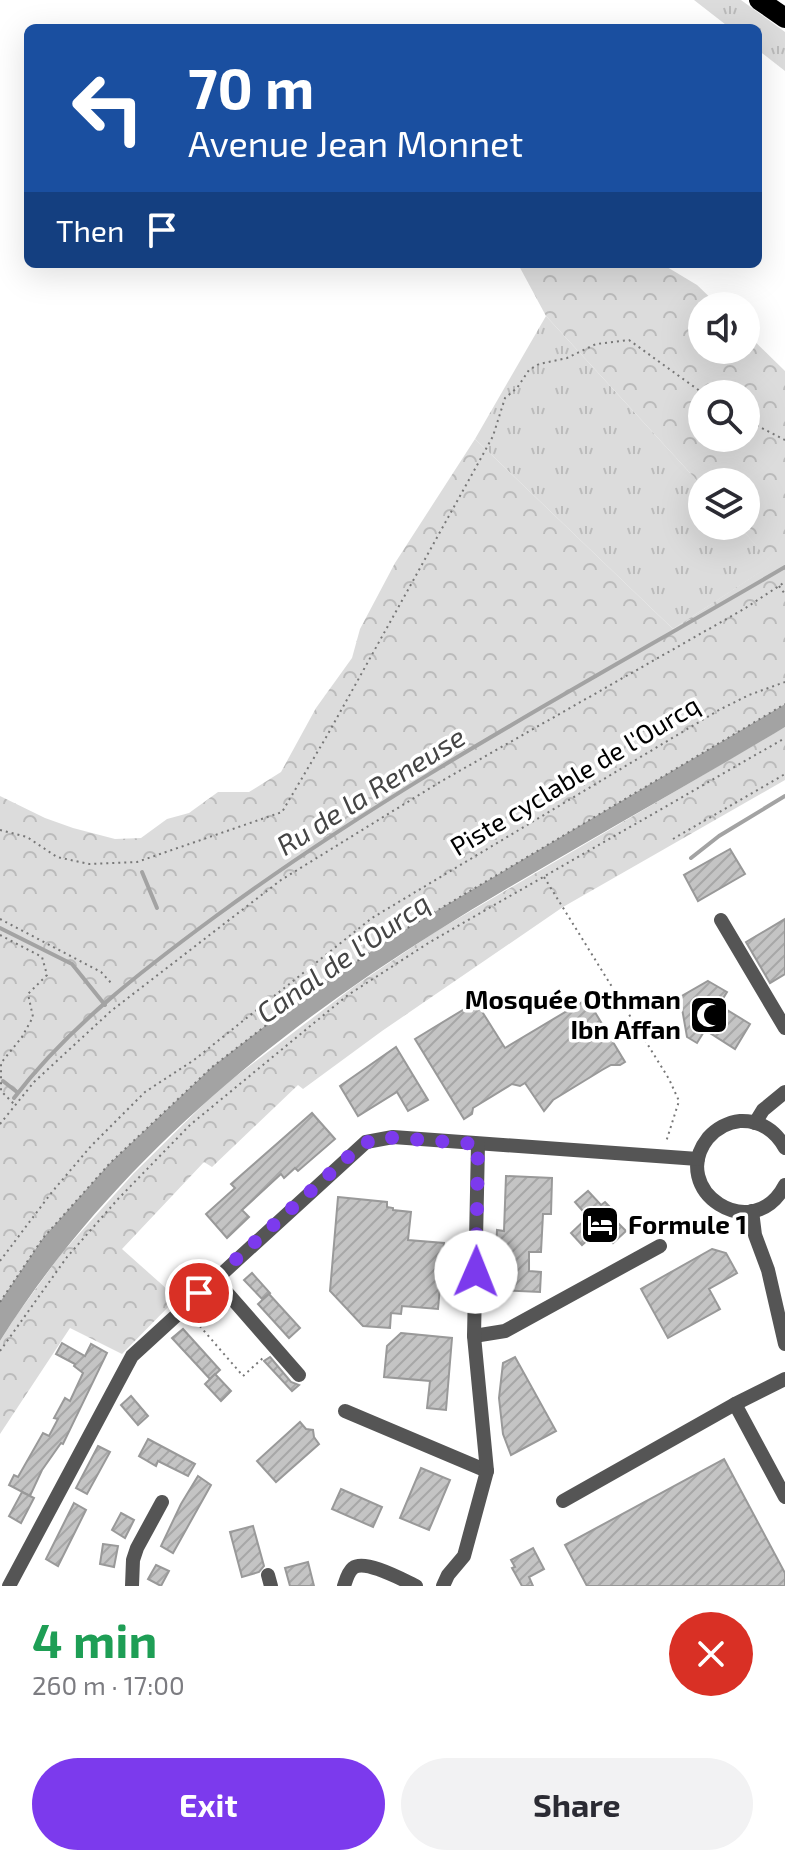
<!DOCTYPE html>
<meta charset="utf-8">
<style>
body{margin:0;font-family:"Exo 2",sans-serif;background:#f2f2f3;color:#2b2b33;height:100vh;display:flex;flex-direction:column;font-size:30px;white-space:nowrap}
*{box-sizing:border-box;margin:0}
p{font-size:26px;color:#7c7c81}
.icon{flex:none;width:44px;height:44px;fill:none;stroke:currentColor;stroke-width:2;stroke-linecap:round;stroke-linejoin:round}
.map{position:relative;height:1586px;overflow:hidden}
.side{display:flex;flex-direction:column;background:#fff;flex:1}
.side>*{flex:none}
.guide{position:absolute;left:24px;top:24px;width:738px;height:244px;border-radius:12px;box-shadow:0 8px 32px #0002;background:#1a4fa0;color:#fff;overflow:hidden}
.controls{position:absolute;left:688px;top:292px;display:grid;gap:16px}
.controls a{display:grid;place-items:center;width:72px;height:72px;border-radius:50%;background:#fff;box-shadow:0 8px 32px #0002;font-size:40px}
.pin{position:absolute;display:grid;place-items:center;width:68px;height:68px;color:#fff;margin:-34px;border:4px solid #fff;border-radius:50%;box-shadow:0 2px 8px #0007}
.me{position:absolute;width:88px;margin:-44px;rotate:1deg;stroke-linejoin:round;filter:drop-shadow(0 0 6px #0008)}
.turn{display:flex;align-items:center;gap:28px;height:168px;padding:0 32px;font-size:36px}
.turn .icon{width:104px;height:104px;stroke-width:2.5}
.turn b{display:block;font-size:56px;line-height:68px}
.then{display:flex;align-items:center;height:76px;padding:0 32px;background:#0003;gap:16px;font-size:30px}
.round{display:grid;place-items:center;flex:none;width:84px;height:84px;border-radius:42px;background:#f2f2f3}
.overview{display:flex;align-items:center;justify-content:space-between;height:136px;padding:0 32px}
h1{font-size:48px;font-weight:700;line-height:60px;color:#1e9e55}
.primary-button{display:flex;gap:16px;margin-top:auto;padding:16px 32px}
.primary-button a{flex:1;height:92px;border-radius:48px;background:#7c3aed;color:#fff;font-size:32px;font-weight:700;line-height:92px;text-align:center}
.primary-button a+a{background:#f2f2f3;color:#2b2b33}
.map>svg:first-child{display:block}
.grass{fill:url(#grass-tufts)}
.forest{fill:url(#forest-crowns);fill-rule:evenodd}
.water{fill:#a3a3a3}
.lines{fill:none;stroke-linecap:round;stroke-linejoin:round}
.stream{stroke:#a3a3a3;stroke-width:4}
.building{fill:url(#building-hatch);stroke:#999;stroke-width:2}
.path{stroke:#777;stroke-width:2;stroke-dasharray:2 4;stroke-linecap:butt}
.minor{stroke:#555;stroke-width:14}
.highway{stroke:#000;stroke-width:20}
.route{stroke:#7c3aed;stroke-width:14;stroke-dasharray:0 25.2}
.labels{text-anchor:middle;stroke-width:7;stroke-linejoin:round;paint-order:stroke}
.street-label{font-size:26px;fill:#000;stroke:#fff}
.poi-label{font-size:26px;font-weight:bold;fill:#000;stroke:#fff;text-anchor:end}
.water-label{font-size:28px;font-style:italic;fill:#444;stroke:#fff}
</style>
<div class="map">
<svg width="785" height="1586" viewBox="0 0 785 1586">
<defs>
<pattern id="grass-tufts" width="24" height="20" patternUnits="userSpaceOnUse" patternTransform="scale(2)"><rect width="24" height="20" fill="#dcdcdc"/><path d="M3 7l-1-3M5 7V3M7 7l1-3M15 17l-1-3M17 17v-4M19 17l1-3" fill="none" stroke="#bbb"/></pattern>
<pattern id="forest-crowns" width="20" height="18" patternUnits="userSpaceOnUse" patternTransform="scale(2)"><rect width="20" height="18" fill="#dcdcdc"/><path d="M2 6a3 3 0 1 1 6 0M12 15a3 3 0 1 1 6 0" fill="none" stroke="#bbb"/></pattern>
<pattern id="building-hatch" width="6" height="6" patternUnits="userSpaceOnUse" patternTransform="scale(2)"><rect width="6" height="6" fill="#c4c4c4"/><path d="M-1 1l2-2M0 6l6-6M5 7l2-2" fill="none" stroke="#a7a7a7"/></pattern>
</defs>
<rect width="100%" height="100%" fill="#fff"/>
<g class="grass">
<path d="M694 0H741L785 32V71L758 50V28H730Z"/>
<path d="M546 316 702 486V526H739L773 564 673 629 475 439Z"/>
</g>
<g class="forest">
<path d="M518 264H662L697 285 719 306H702V350H746V333L785 371V704L394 936 212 1067 110 1163 43 1238 0 1302V796L45 818 73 828 115 839 141 838 167 819 189 813 218 792H249L281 772 316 708 352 658 360 629 395 563 475 439 673 629 772 564 739 526H746V482H702V486L546 316ZM702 394H746V438H702Z"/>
<path d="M785 727V780L563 907 382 1031 303 1089 298 1085 212 1167 204 1162 122 1249 177 1298 122 1354 70 1328 0 1434V1341L16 1316 61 1254 134 1173 219 1089 356 985 435 932Z"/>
</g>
<path class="water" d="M785 704V727C669 797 549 861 434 933 266 1038 106 1172 0 1341V1302L43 1238 110 1163 212 1067 291 1006 394 936Z"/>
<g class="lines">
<g class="stream">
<path d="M691 858 719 836 785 796"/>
<path d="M142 872 157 908"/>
<path d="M0 928 72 964 105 1005"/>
<path d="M3 1081 17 1092"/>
<path d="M14 1098C69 1026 144 969 216 916 395 784 594 679 785 567"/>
</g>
</g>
<g class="building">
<path d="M730 849 745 874 698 901 684 875Z"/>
<path d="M785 919V974L770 983 746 942Z"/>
<path d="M708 981 727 992 719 1005 750 1024 735 1049 705 1030 697 1043 687 1037 680 997Z"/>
<path d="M587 999 625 1062 620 1065H611L602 1070 553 1100 544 1111 525 1083 520 1086 512 1084 473 1108 472 1114 464 1119 415 1039 476 1002 505 1048Z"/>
<path d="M396 1047 428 1100 408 1111 397 1092 358 1116 340 1086Z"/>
<path d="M312 1113 335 1139 298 1171 295 1168 284 1178 281 1174 242 1210 249 1217 227 1238 206 1214 235 1188 231 1184Z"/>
<path d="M506 1176 552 1178 551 1214H543L541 1252H529V1271L541 1272 540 1292 494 1290 497 1230 504 1231Z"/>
<path d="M588 1191 601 1205 605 1202 616 1213 612 1217 626 1231 613 1243 600 1229 582 1245 571 1233 588 1217 575 1202Z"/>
<path d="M338 1197 387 1202V1207L393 1208V1210L411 1212 408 1240 444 1243 438 1309 402 1306 401 1314 391 1313 390 1328 363 1326 330 1291Z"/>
<path d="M712 1249 726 1253 737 1273 709 1289 720 1309 668 1338 641 1289Z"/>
<path d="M252 1273 270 1293 262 1299 244 1280Z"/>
<path d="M269 1294 300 1328 289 1338 258 1304Z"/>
<path d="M183 1329 220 1370 210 1379 172 1338Z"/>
<path d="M401 1333 452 1338 446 1410 427 1408 430 1381 384 1377 387 1346Z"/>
<path d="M62 1343 85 1356 91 1344 107 1353 63 1444 61 1443 42 1470 30 1496 9 1485 14 1475 18 1477 43 1433 49 1436 58 1419 54 1418 65 1398 70 1401 83 1373 74 1366 75 1364 56 1354Z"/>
<path d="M270 1357 291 1382 299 1385 292 1391 264 1361Z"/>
<path d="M515 1357 556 1431 511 1455 503 1434 499 1398 503 1363Z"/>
<path d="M215 1374 231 1391 221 1401 205 1384Z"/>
<path d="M131 1396 148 1416 138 1425 121 1405Z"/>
<path d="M300 1422 306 1429 313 1430 314 1437 319 1444 276 1482 257 1461Z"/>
<path d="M148 1439 195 1464 188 1476 158 1461 156 1466 139 1456Z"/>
<path d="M98 1446 110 1452 87 1494 76 1488Z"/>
<path d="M724 1459 785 1573V1586H587L565 1545Z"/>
<path d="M421 1468 450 1480 429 1530 400 1518Z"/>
<path d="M198 1476 211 1485 173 1553 161 1546 181 1504Z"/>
<path d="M341 1489 382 1507 373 1527 332 1509Z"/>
<path d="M22 1492 34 1498 21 1523 9 1516Z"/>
<path d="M74 1503 86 1510 58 1566 46 1559Z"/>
<path d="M121 1513 134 1520 125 1538 112 1530Z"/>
<path d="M253 1526 264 1566 259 1572 242 1577 230 1532Z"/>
<path d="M103 1544 118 1546 114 1567 100 1564Z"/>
<path d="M533 1548 544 1569 529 1577 533 1586H522L512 1568 515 1567 511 1560Z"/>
<path d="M308 1562 314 1586H290L285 1568Z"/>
<path d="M156 1565 169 1571 161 1586 148 1579Z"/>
</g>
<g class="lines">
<g class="path">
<path d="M746 420 785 440"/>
<path d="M779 586 785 594"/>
<path d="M0 830 27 837 57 857 89 864 137 862 282 812 328 734 481 458 493 436 505 398 517 388 529 370 539 364 567 358 596 344 629 340 704 394"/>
<path d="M673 839 785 774"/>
<path d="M544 877 669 1079 679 1101 666 1142"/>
<path d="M0 919 101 972 113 985"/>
<path d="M0 935 42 957 47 975 28 994 33 1017 22 1037 1 1063V1091L14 1104"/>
<path d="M0 1124 34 1082 111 1011 281 880 440 782 744 609 785 582"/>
<path d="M0 1261 52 1192 91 1146 145 1092 194 1060 372 918 719 710 749 695 785 682"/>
<path d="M0 1302 43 1238 110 1163 212 1067 291 1006 394 936 785 704"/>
<path d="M192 1317 243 1376 264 1357"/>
<path d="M0 1351 67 1257 118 1199 190 1125 348 995 430 942 785 738"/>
</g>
<g class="minor">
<path d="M721 920 785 1028"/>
<path d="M755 1123 763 1110 785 1092"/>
<path d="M785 1148C776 1131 760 1120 740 1121 728 1122 716 1129 708 1138 667 1190 753 1247 785 1185"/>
<path d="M752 1211 755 1235 768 1270 785 1344"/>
<path d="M215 1279 299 1375"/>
<path d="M474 1336 505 1331 660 1246"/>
<path d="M735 1404 785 1379"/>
<path d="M345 1411 487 1471"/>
<path d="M563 1501 735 1404 785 1497"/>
<path d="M268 1575 271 1586"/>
<path d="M9 1586 132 1356 366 1142 393 1137 698 1159"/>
<path d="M132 1586 133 1560 137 1548 162 1502"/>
<path d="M344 1586C346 1580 348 1572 353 1568 365 1559 403 1580 416 1586"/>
<path d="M443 1586 448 1575 464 1556 487 1471 474 1336 478 1144"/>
</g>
<path class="highway" d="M759 0 785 18"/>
</g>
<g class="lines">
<path class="route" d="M199 1293 359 1147 373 1139 382 1137 478 1144 476 1272"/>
</g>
<defs>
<g id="mosque-square" transform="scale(2)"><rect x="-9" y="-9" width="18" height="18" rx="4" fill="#000" stroke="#fff"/><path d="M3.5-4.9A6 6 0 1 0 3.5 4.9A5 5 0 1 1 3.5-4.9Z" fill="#fff"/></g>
<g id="hotel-square" transform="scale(2)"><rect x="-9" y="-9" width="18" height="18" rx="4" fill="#000" stroke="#fff"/><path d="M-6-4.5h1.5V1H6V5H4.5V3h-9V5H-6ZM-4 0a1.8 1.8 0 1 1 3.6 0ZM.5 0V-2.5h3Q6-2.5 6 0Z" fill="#fff"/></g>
</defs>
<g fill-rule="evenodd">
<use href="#mosque-square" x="709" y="1015"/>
<use href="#hotel-square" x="600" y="1225"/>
</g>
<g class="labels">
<g class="street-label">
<text transform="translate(575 776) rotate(-31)" y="9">Piste cyclable de l'Ourcq</text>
</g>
<g class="poi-label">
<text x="681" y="1009">Mosquée Othman<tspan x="681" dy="30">Ibn Affan</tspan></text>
<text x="628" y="1234" text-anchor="start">Formule 1</text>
</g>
<g class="water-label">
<text transform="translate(371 791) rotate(-32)" y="10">Ru de la Reneuse</text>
<text transform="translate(343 958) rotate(-35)" y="10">Canal de l'Ourcq</text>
</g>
</g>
</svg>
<div class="controls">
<a><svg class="icon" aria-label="sound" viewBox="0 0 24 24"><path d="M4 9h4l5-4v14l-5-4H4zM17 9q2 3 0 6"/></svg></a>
<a><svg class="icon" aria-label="search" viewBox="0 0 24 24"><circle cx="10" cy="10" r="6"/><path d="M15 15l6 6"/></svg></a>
<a><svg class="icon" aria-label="layers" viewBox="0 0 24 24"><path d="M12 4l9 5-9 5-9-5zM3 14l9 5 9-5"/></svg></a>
</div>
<div class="pin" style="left:199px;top:1293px;background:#d93025"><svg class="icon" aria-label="arrive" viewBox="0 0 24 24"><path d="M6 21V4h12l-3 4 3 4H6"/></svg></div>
<svg class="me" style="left:476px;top:1272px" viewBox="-20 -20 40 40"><circle r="19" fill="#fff"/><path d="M0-13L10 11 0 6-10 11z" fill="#7c3aed"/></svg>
<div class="guide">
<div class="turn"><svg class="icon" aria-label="left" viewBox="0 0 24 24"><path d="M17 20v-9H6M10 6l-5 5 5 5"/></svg><div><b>70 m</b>Avenue Jean Monnet</div></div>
<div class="then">Then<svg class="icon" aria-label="arrive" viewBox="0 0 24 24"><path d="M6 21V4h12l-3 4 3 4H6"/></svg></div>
</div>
</div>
<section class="side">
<div class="overview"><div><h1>4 min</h1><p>260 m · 17:00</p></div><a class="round" style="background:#d93025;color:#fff"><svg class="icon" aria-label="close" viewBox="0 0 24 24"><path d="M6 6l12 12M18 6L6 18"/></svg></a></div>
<div class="primary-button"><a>Exit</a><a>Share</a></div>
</section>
